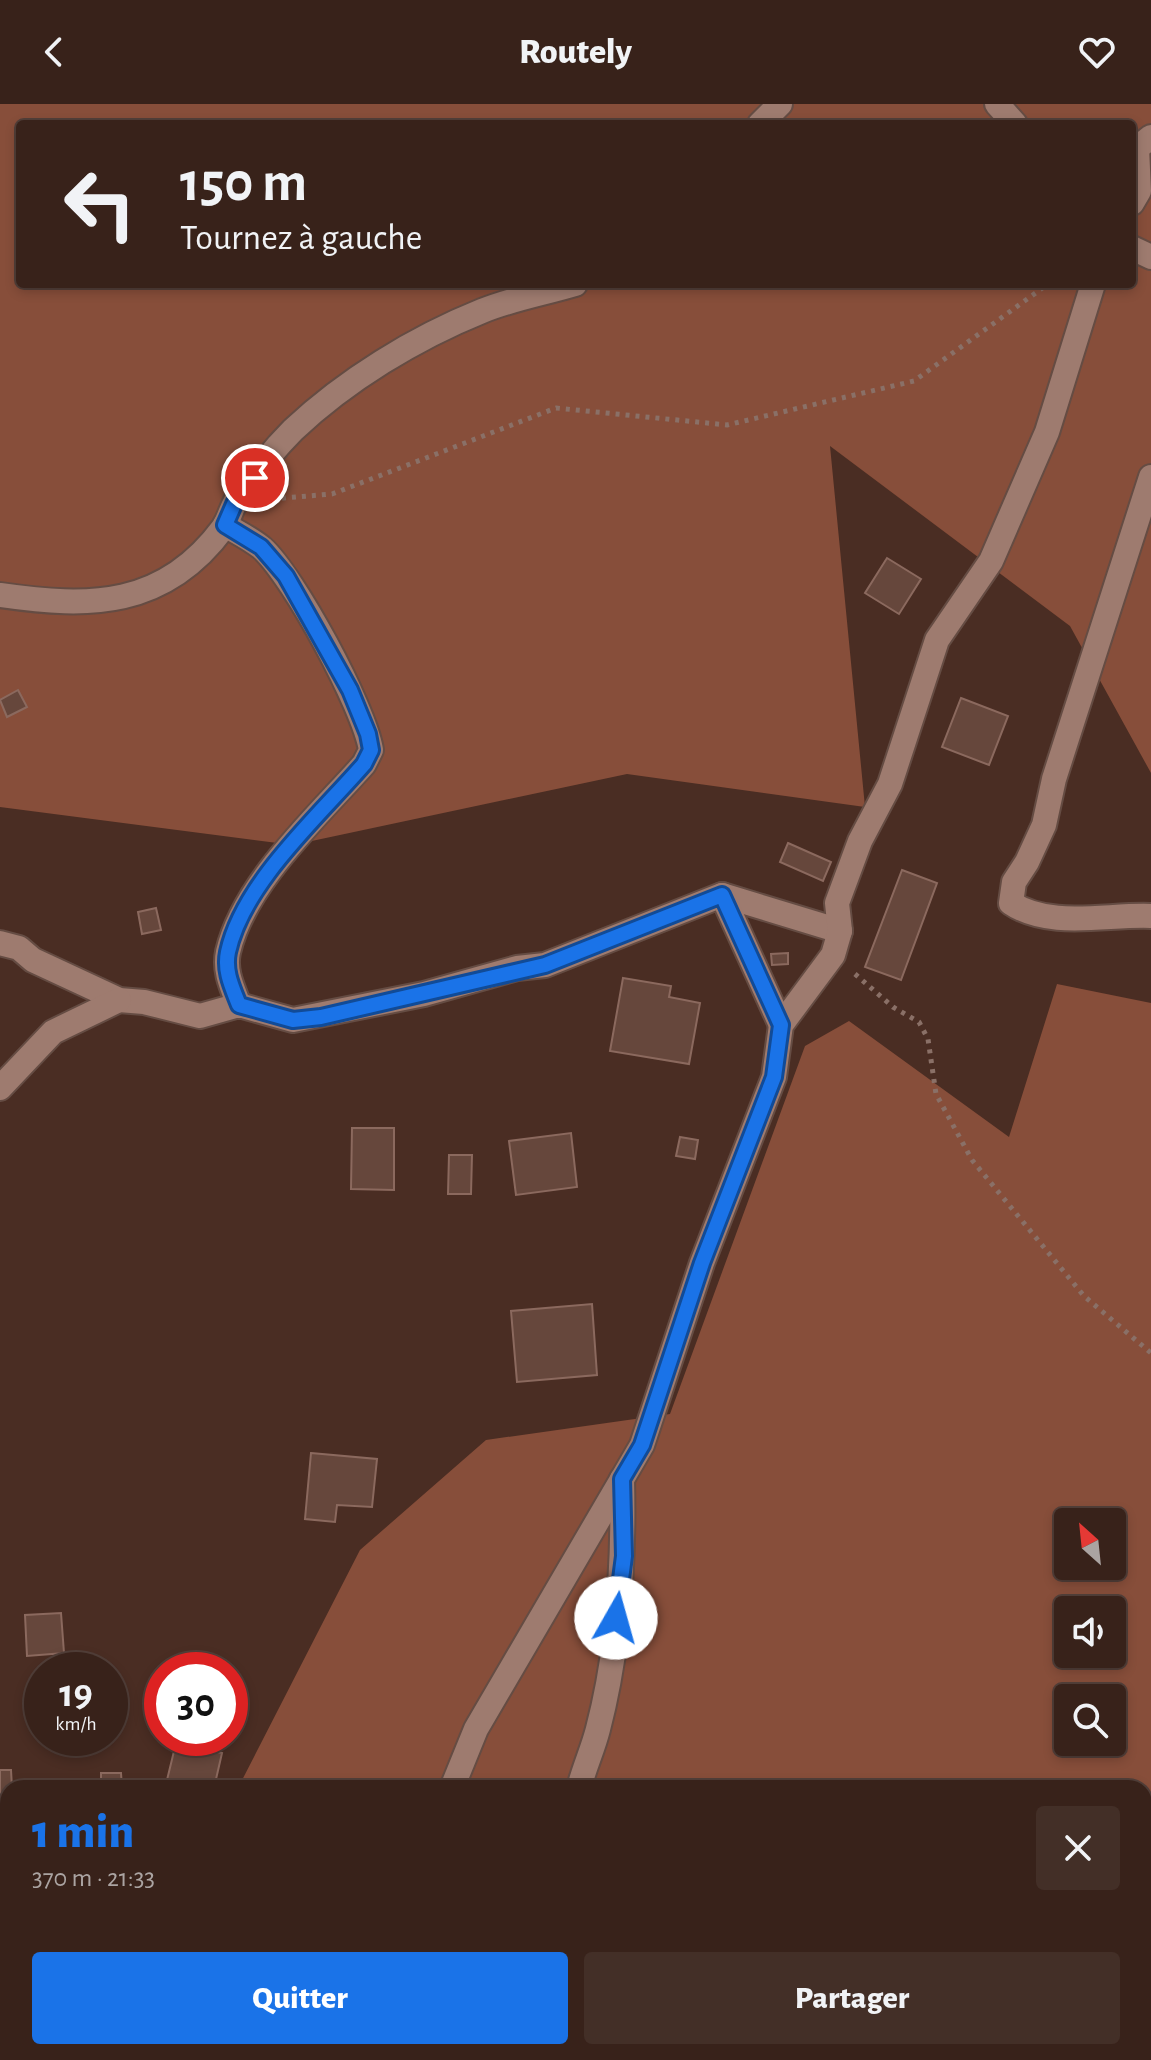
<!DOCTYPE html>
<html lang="fr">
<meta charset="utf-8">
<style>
body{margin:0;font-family:"Alegreya Sans",sans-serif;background:#432f27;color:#f1f3f6;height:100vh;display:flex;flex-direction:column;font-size:30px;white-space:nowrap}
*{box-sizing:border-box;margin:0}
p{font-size:26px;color:#aba4a2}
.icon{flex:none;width:44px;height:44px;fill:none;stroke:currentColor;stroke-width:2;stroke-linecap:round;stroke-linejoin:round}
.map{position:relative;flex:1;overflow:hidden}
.side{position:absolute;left:0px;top:1676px;width:1152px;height:280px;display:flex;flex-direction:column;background:#38221a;border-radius:24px 24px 0 0;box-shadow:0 4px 12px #0003,0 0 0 2px #523f39}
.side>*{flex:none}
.hud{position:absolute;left:16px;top:16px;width:1120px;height:168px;border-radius:8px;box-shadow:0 4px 12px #0003,0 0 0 2px #523f39;background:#38221a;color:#f1f3f6;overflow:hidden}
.needle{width:52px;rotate:333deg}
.buttons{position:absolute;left:1054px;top:1404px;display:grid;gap:16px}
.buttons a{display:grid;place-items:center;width:72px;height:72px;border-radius:8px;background:#38221a;box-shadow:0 4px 12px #0003,0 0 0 2px #523f39;font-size:40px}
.speed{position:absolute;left:24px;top:1548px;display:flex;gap:16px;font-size:40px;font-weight:700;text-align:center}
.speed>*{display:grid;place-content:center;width:104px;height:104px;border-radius:50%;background:#38221a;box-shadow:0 4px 12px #0003,0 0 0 2px #523f39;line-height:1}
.speed small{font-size:20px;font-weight:400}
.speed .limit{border:12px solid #d22;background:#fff;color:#111}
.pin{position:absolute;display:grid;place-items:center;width:68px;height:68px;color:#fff;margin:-34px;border:4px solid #fff;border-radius:50%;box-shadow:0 2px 8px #0007}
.me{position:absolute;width:88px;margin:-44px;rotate:7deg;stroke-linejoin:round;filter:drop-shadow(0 0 6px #0008)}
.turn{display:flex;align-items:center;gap:28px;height:168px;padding:0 32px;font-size:36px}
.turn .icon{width:104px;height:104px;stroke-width:2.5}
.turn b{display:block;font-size:56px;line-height:68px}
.round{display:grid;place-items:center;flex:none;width:84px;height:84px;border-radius:8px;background:#432f27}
.overview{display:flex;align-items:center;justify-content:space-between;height:136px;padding:0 32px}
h1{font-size:48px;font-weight:800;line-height:60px;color:#1a73e8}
.action{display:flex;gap:16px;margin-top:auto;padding:16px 32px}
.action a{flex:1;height:92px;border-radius:8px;background:#1a73e8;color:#fff;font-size:32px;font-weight:800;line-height:92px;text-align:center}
.action a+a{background:#432f27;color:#f1f3f6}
header{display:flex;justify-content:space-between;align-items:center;height:104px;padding:0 32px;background:#38221a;font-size:36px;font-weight:800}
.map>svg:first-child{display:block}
.green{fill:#874e3a;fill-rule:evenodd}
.building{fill:#66473c;stroke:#8b695e;stroke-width:2}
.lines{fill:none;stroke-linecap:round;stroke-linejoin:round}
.minor-casing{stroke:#654c43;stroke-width:28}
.path{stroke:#8a7067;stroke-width:5;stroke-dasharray:4 6;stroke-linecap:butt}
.minor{stroke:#9e7b6f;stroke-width:24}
.route-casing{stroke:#114b97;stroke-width:20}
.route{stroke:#1a73e8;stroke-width:14}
</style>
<header><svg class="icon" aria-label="back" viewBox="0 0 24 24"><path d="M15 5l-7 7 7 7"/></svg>Routely<svg class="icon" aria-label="heart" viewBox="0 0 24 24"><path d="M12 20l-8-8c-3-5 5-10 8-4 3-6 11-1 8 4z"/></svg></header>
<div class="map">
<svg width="1151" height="1956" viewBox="0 0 1151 1956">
<rect width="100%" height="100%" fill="#4a2d23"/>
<g class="green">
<path d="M0 0H1151V669L1070 522 830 342 865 703 627 670 293 741 0 703ZM20 20H1132V180H20Z"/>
<path d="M1057 880 1151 899V1956H0V1904L8 1898V1948H1144V1684H238L360 1446 486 1336 670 1310 805 942 849 917 1009 1033ZM1068 1418H1112V1462H1068ZM1068 1506H1112V1550H1068ZM1068 1594H1112V1638H1068Z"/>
</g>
<g class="building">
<path d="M887 454 921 475 899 510 865 489Z"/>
<path d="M18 586 27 603 7 613 0 596Z"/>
<path d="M961 594 1008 612 989 661 942 643Z"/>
<path d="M788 739 831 758 823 777 780 758Z"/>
<path d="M902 766 937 779 901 876 865 863Z"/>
<path d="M156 804 161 826 142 830 138 808Z"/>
<path d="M788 849V860L772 861 771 850Z"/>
<path d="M623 874 671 882 669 893 700 899 689 960 610 947Z"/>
<path d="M352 1024H394V1086L351 1085Z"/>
<path d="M571 1029 577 1083 516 1091 509 1037Z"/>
<path d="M680 1033 698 1036 695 1055 676 1052Z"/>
<path d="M449 1051H472L471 1090H448Z"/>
<path d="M592 1200 597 1271 517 1278 511 1207Z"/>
<path d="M311 1349 377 1355 372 1403 337 1401 335 1418 305 1415Z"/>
<path d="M61 1509 64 1549 27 1552 25 1511Z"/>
<path d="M176 1639 222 1649 214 1684 167 1676Z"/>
<path d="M0 1666H11L12 1684H8V1695L0 1696Z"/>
<path d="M101 1669H121L122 1684H101Z"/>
</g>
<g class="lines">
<g class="minor-casing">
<g id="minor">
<path d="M997 0 1015 20"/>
<path d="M760 20 780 0"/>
<path d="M1132 99 1139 87 1137 44 1151 33"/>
<path d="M1132 144 1151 153"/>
<path d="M1151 373 1054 675 1044 721 1027 758 1014 778 1011 799C1049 825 1107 810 1151 812"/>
<path d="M225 421C237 428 251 435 262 444 294 473 364 603 371 646L364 660C318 712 244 779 228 848 224 867 232 883 239 901"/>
<path d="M0 491C90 504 164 504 223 424 229 416 231 405 236 397 252 373 273 346 293 326 346 276 415 234 482 207 511 195 545 189 575 180"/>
<path d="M722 791 840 827"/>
<path d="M0 839 19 844 33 856 119 896 144 898 200 912 239 901 293 916 424 890 517 864 545 861 722 791 781 921"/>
<path d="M0 984 53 928 119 896"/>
<path d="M452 1684 476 1625 642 1341 702 1159 774 973 781 921 833 851 840 827 837 799 860 737 890 680 937 536 991 457 1047 328 1093 180"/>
<path d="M579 1684C584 1664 593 1645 598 1625 619 1545 624 1458 622 1375"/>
<path d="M0 1792 8 1797"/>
<path d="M125 1948 133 1956"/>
<path d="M338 1956 342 1948"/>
<path d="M501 1956 506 1948"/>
</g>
</g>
<g class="path">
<path d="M272 395 332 390 556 304 727 321 914 277 1048 180"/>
<path d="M855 870 893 903 919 918 928 935 936 990 972 1056 1084 1192 1151 1249"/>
</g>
<use href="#minor" class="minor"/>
</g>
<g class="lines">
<g class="route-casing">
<path id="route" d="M255 374 235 398 225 421 261 443 286 472 350 586 368 630 371 646 364 660C319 712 243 779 228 848 224 867 232 883 239 901L293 916 321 913 545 861 722 791 781 921 774 973 702 1159 642 1341 622 1375 624 1452 616 1514"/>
</g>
<use href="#route" class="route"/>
</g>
</svg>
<div class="buttons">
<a><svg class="needle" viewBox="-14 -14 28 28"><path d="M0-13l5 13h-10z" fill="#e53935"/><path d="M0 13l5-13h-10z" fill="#aba4a2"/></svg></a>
<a><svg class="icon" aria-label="sound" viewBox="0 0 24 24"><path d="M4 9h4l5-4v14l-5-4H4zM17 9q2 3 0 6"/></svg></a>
<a><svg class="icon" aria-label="search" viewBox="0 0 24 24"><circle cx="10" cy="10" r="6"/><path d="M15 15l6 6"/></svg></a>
</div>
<div class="speed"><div>19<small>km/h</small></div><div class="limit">30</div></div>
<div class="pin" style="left:255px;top:374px;background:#d93025"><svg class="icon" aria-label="arrive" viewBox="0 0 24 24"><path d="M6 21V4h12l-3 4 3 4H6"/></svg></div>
<svg class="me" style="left:616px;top:1514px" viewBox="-20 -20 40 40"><circle r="19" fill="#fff"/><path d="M0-13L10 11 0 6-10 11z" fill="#1a73e8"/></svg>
<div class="hud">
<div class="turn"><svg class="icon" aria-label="left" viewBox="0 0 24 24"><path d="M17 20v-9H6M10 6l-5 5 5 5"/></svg><div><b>150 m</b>Tournez à gauche</div></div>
</div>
<section class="side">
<div class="overview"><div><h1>1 min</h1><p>370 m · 21:33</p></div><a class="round"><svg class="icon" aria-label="close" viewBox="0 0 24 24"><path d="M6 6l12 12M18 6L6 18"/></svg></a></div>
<div class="action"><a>Quitter</a><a>Partager</a></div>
</section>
</div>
